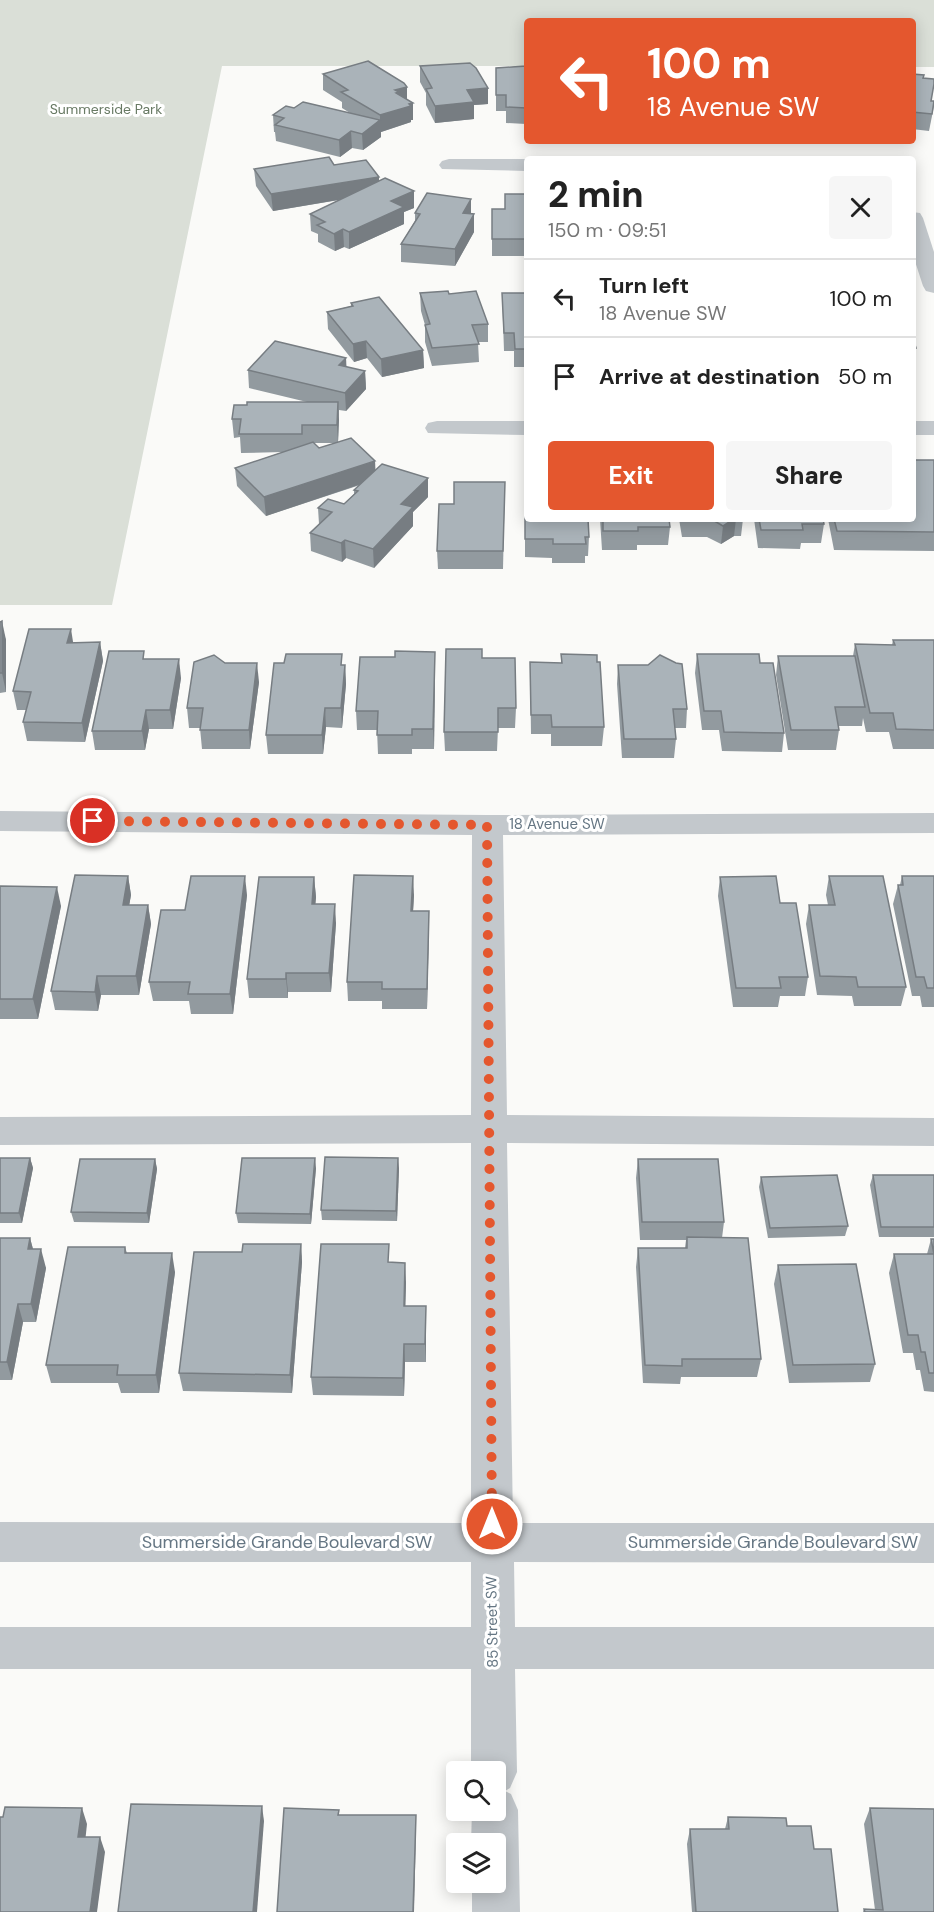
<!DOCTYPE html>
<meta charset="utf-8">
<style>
body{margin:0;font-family:"DM Sans",sans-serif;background:#f6f6f6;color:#222;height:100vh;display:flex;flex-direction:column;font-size:22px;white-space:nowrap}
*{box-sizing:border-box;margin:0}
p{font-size:20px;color:#767676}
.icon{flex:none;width:33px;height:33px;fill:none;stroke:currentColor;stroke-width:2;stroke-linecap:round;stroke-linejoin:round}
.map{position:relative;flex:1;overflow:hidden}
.side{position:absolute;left:524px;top:156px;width:392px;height:366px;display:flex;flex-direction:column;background:#fff;border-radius:6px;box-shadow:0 3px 15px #0003}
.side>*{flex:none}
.hud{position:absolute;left:524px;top:18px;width:392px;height:126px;border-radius:6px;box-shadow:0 3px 15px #0003;background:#e4572e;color:#fff;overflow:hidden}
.tools{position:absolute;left:446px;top:1761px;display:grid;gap:12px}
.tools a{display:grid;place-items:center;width:60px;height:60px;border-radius:6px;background:#fff;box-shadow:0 3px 15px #0003;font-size:30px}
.pin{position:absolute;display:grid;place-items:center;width:51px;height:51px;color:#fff;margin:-26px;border:3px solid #fff;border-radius:50%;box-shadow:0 2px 6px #0007}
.me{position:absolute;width:66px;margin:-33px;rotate:0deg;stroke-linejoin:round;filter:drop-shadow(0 0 4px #0008)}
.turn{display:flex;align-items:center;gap:21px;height:126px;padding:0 24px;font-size:27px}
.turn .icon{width:78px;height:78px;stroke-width:2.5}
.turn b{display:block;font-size:42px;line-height:51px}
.round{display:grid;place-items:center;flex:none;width:63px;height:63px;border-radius:6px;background:#f6f6f6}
.summary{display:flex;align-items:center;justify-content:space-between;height:102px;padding:0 24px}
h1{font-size:36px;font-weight:800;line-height:45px}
.button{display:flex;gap:12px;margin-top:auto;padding:12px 24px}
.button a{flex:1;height:69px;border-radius:6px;background:#e4572e;color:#fff;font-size:24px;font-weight:800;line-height:69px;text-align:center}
.button a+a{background:#f6f6f6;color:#222}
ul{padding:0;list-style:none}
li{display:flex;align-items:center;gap:18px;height:78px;padding:0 24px;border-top:2px solid #e0e0e0}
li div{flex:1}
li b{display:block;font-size:22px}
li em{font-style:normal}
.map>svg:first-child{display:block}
.green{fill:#dadfd7}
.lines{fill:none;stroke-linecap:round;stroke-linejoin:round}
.minor{fill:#c3c8cc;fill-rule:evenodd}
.wall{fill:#929a9f;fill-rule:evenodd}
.shaded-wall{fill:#777d82}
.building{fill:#aab3b9;stroke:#777d82;stroke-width:1.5}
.route{stroke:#e4572e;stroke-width:10;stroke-dasharray:0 18}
.labels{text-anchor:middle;stroke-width:6;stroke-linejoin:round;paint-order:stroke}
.far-park-label{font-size:14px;fill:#687a64;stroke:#fff}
.street-label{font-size:15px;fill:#657683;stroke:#fff}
.near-street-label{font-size:18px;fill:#657683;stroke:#fff}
</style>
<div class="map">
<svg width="934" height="1912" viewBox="0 0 934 1912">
<rect width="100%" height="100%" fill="#fafaf8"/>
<path class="green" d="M0 0H934V67H912V21H526V66H222L112 605H0Z"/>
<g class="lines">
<g class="minor">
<path d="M449 159H526V171L442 169 439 165 442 161Z"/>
<path d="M912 212 920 213 923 218 934 252V293L926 291 923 286 912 252Z"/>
<path d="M437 421H526V435L428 433 425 428 428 423Z"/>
<rect x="912" y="421" width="22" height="14"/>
<path d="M0 811 487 815 934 813V833L503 835 507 1115 934 1118V1146L507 1143 513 1523H934V1563L514 1562 515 1627H934V1669H515L517 1772 510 1788 505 1791 511 1794 518 1810 520 1912H472V1882H495V1844H471L472 1810H495V1772H471V1669H0V1627H471V1562H0V1522L471 1523V1143L0 1145V1117L471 1115 472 835 0 831Z"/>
</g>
</g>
<g class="wall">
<path d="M526 62V124L506 123V111H496V68L525 66Z"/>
<path d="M420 66 488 104 474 105V119L435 123 426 105V93L420 82Z"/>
<path d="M323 74 407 100 413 103V120H411V122L381 132V137L363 150 352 148 340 157 276 141 275 132H274L273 115 294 108 350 113 342 108V102L323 90Z"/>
<path d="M912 74 923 78 934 106 929 131 912 129Z"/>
<path d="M334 165 379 177V181L414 208 404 212V224L349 249 344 247 335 251 318 242V234L311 231 310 214 339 200 273 211 256 186 254 169Z"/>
<path d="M526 194V256H492V209H505Z"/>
<path d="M415 213 474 214V232L455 266 401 262V244L415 221Z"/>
<path d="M526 289V367H514V351H504L502 293H525Z"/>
<path d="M420 293 449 294 488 324V342H478L479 362 432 366 425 342V325L421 311Z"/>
<path d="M351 303 423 350 424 368 382 377 367 358 354 362 328 329 327 312 351 306Z"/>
<path d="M912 335 916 348 913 366H912Z"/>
<path d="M346 367 365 371 366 389 346 411 339 410 338 442 375 470 428 497 413 512V526L374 568 346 558 342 562 311 551 310 533 319 524 318 508 344 504 354 494V490L360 485 266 516 237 486 235 468 283 452 241 453 240 437 234 438 232 419 247 405 307 402 249 388 248 370ZM314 443H335L319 448Z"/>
<path d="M934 460V551L834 550 828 519H912Z"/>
<path d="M505 482 503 569H438L437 551 454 504Z"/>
<path d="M525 490 589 537 588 556H585V563H552V558L525 557Z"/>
<path d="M600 519H669L670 527 668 545H637V550H602Z"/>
<path d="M679 519H743L741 536H734L721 544 707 537H682Z"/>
<path d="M754 519H823L824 524 821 543H801L800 549 758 548Z"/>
<path d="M0 622 6 640V692L0 693Z"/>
<path d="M893 640H934V749H893L889 732H866L863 718 862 726H838L839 730 836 750H788L776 675 778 656H853L855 644 892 645Z"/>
<path d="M100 642 103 661 85 742 27 741 23 722 27 710H17L13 691 73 643Z"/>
<path d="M561 654 604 727 602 746H551V734H531L530 662 561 663Z"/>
<path d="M697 654 760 663 784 733 782 752 722 751 719 730H702L695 673Z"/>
<path d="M482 658 516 708 515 728H498L497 751H445L444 732Z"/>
<path d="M145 659 181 678 173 729H149L145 750H95L92 731Z"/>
<path d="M225 663 259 682 250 749H202L200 728H189L187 708Z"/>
<path d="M343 665H345L346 684 342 728 326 727 323 754H268L266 735Z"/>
<path d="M618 665 687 709 686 728H675L676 739 674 758H622L617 684Z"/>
<path d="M435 671 434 749H412V754H378L377 730H357L356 711Z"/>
<path d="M128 876 131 895 129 905H148L151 924 139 995H101L98 1011 55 1010 51 991Z"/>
<path d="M829 876 906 987 901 1006H854L852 996 817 995 806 924 809 905H828L826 895Z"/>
<path d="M902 876H934V1007H922L920 996H912L893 904 898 885H900Z"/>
<path d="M314 877 316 897 315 904 336 923 331 992H288V998H249L247 979Z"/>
<path d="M720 877 780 903 808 977 805 996H780L778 1007H733L718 896Z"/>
<path d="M0 886 61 906 38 1019H0Z"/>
<path d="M247 895 233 1014H191L189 1001H153L149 982 185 910Z"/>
<path d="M414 895 413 911H429L427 1009H382V1001H348L347 982Z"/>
<path d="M0 1158H30L33 1168 22 1223H0Z"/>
<path d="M155 1159 157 1169 149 1223 74 1222 71 1212Z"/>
<path d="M638 1159 724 1222 722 1238 761 1359 757 1377H681L680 1384 643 1383 636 1267 638 1248H685L686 1240H640L636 1178Z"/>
<path d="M316 1168 311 1224 238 1223 236 1213Z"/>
<path d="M399 1168 397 1221 322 1220 321 1210Z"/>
<path d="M873 1175H934V1237H879L870 1185Z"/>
<path d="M761 1177 848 1226 845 1236 768 1238 759 1187Z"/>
<path d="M0 1238H30L33 1249 46 1268 36 1322H23L12 1380H0Z"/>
<path d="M931 1239H934V1392L924 1391 920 1370H916L913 1353H903L889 1273 894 1254H927Z"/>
<path d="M301 1244 302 1262 292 1393 183 1391 179 1373 242 1252Z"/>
<path d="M125 1247 127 1253 175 1272 159 1393H121L118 1383H51L46 1365Z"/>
<path d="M390 1262 406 1282 405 1306 426 1324V1362H405L404 1396 313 1395 311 1377Z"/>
<path d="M778 1265 875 1364 870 1382 789 1383 774 1284Z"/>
<path d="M870 1808 934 1912H863L864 1909 875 1910 864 1824Z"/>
<path d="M728 1817 787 1826 814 1849 838 1912H692L687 1844 690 1829H725Z"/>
</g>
<g class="shaded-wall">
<path d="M407 87V103L399 105 395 90Z"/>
<path d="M488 88V104L474 105V119L435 123V106L467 90Z"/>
<path d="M413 103V120H411V122L381 132V137L363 150 362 134 380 120V115Z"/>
<path d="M351 131 352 148 340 157 339 140Z"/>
<path d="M379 177V193L273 211 271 194Z"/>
<path d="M414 191V208L404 212V224L349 249V232L391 201Z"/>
<path d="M471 199V216L463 213Z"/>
<path d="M474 214V232L455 266V249Z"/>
<path d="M343 229 344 247 335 251 334 234Z"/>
<path d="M366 341 367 358 354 362 353 344Z"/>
<path d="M423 350 424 368 382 377 381 359Z"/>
<path d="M346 358 347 376 339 365Z"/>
<path d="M365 371 366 389 346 411 345 393Z"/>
<path d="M338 402 339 420 338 443 337 425Z"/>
<path d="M375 461 376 479 266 516 264 497Z"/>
<path d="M428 478V497L413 512V526L374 568 373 549 401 504Z"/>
<path d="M734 519H736L734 536 721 544 723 526Z"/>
<path d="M345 540 346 558 342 562 341 543Z"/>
<path d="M2 621 6 640V692L2 673Z"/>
<path d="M71 629 74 648 67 643Z"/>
<path d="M100 642 103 661 85 742 82 723Z"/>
<path d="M435 652V671L434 749 433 729Z"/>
<path d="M179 659 181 678 173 729 170 710Z"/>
<path d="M257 663 259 682 250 749 249 730Z"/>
<path d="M345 665 346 684 342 728 341 708Z"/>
<path d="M325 708 326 727 323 754 322 735Z"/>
<path d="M146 710 149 729 145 750 142 731Z"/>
<path d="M128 876 131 895 126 924 123 905Z"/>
<path d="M245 876 247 895 233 1014 230 994Z"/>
<path d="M413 876 414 895 412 930 411 911Z"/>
<path d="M314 877 316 897 314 923 312 904Z"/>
<path d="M57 887 61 906 38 1019 33 999Z"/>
<path d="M335 904 336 923 331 992 329 973Z"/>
<path d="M148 905 151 924 139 995 136 976Z"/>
<path d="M429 911V930L427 1009V989Z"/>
<path d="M286 973 288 992V998L286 979Z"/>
<path d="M97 976 101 995 98 1011 95 992Z"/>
<path d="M30 1158 33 1168 22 1223 19 1213Z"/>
<path d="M315 1158 316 1168 311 1224 310 1214Z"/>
<path d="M398 1158 399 1168 397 1221 396 1211Z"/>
<path d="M155 1159 157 1169 149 1223 147 1213Z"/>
<path d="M30 1238 35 1257 28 1249Z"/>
<path d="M301 1244 302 1262 292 1393 290 1375Z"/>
<path d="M41 1249 46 1268 36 1322 31 1304Z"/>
<path d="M172 1253 175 1272 159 1393 156 1375Z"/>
<path d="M405 1263 406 1282 405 1324 404 1306Z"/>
<path d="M18 1304 23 1322 12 1380 7 1362Z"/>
<path d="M426 1306V1362L425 1344Z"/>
<path d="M404 1344 405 1362 404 1396 403 1378Z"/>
<path d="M262 1806 264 1821 257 1912H253Z"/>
<path d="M82 1808 87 1824 84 1852 78 1837Z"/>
<path d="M416 1815V1830L414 1912H413Z"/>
<path d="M100 1837 105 1852 97 1912H90Z"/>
</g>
<g class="building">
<path d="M368 61 404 83 407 87 395 90 399 92 396 93 413 103 409 104 411 106 380 115 341 92 348 90 323 74Z"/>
<path d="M525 62H526V108L506 107V95H496V68L526 66Z"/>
<path d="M470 63 476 68 488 88 467 90 474 102 435 106 426 89 432 88 420 66Z"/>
<path d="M912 74 924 75 923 78 934 79V84L931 101H934L932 114 912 112Z"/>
<path d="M303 102 380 120 362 134 351 131 339 140 275 125 284 118 273 115 286 106 294 108Z"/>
<path d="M329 157 334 165 366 160 379 177 271 194 254 169Z"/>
<path d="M385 178 414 191 391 201 404 207 349 232 343 229 334 234 317 225 325 222 310 214Z"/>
<path d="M427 193 471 199 463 213 474 214 455 249 401 244 420 214 415 213Z"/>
<path d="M505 194H526V239H492V209H505Z"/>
<path d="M525 289H526V349H515L514 333H504L502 293H526Z"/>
<path d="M448 291 449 294 476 291 488 324 472 325 479 344 432 348 425 325 430 324 420 293Z"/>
<path d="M379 297 423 350 381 359 366 341 353 344 327 312 353 306 351 303Z"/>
<path d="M912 335 916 348H912Z"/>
<path d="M275 341 346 358 339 365 365 371 345 393 248 370Z"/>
<path d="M247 402H338L337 425H302V434H239L241 419H232L234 405H247Z"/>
<path d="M351 438 375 461 264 497 235 468 313 442 319 448Z"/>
<path d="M912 460H934V532L837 531 834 519H912Z"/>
<path d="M382 464 428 478 401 504 413 507 373 549 345 540 341 543 310 533 332 512 318 508 328 499 344 504 358 491 354 490Z"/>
<path d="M454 482H505L503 551H437L439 504H454Z"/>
<path d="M525 490H526V519H588L589 537H585L586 544H553V539H525Z"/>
<path d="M603 519H669L670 527H638V531H603Z"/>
<path d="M711 519H734L723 526Z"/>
<path d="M759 519H823L824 524H802L803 530H761Z"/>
<path d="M2 621V673H0V622Z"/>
<path d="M29 629H71L67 643 100 642 82 723 23 722 31 692 13 691Z"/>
<path d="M893 640H934V730L896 729 893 713H870L855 644 895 645Z"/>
<path d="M446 649H482V658H515L516 708H498V732H444Z"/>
<path d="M109 651H144L143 659H179L170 710H146L142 731H92Z"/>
<path d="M395 651 435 652 433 729H412V735H377L378 711H356L360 657H395Z"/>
<path d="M286 654H342L341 665H345L341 708H325L322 735H266L274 663H284Z"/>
<path d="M561 654 597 655V662H600L604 727H552L551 715H531L530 662 562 663Z"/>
<path d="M697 654H759L760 663H773L784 733 724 732 721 711H704Z"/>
<path d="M214 655 225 663H257L249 730H200L203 708H187L194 662Z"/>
<path d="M660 655 676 663 682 664 687 709H673L676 739H624L618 665H648Z"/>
<path d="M778 656H855L865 707H835L839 730H791Z"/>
<path d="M75 875 128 876 123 905H148L136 976H97L95 992 51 991Z"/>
<path d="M354 875 413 876 411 911H429L427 989H382V982H347Z"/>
<path d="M191 876H245L230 994H188L190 982H149L161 910H185Z"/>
<path d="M776 876 780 903H796L808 977H779L781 988H736L720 877Z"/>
<path d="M829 876H883L906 987H858L856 977 820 976 809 905H835Z"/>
<path d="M902 876H934V988H927L924 977H916L898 885H903Z"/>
<path d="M259 877H314L312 904H335L329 973H286V979H247Z"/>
<path d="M0 886 57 887 33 999H0Z"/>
<path d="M325 1157 398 1158 396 1211 321 1210Z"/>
<path d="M0 1158H30L19 1213H0Z"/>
<path d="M242 1158H315L310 1214 236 1213Z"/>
<path d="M80 1159H155L147 1213 71 1212Z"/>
<path d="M638 1159H718L724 1222H642Z"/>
<path d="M837 1175 848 1226 770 1228 761 1177Z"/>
<path d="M873 1175H934V1227H881Z"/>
<path d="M687 1237 748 1238 761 1359H682V1366L645 1365 638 1248H687Z"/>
<path d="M0 1238H30L28 1249H41L31 1304H18L7 1362H0Z"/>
<path d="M931 1239H934V1254Z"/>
<path d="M243 1244H301L290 1375 179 1373 194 1252H242Z"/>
<path d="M321 1244H389L388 1262 405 1263 404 1306H426L425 1344H404L403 1378 311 1377Z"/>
<path d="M68 1247H125V1253H172L156 1375H117L118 1365H46Z"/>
<path d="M894 1254H934V1373H929L925 1352H921L918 1335H908Z"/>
<path d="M856 1264 875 1364 793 1365 778 1265Z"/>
<path d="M131 1804 262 1806 253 1912H118Z"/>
<path d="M5 1807 82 1808 78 1837H100L90 1912H0V1817H3Z"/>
<path d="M284 1808 339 1810 338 1815H416L413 1912H277Z"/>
<path d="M870 1808 934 1809V1912H865L864 1909 883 1910Z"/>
<path d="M728 1817 786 1818 787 1826H811L814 1849H831L838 1912H696L690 1829H729Z"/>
</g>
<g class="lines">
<path class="route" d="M93 821 487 825 492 1524"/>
</g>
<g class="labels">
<g class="far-park-label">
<text x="106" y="114">Summerside Park</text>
</g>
<g class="street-label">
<text x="557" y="829">18 Avenue SW</text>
<text transform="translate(492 1622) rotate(-91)" y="5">85 Street SW</text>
</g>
<g class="near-street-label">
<text x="287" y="1548">Summerside Grande Boulevard SW</text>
<text x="773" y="1548">Summerside Grande Boulevard SW</text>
</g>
</g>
</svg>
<div class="tools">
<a><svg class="icon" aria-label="search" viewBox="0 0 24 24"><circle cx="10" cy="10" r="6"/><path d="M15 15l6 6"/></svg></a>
<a><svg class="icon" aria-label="layers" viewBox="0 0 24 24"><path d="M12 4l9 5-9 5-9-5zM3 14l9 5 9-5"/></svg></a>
</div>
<div class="pin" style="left:93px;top:821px;background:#d93025"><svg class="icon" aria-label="arrive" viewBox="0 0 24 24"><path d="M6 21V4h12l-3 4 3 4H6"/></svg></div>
<svg class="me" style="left:492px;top:1524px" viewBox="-20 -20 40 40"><circle r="17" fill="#e4572e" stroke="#fff" stroke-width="3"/><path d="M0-11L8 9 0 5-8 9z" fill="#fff"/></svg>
<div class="hud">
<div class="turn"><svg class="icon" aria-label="left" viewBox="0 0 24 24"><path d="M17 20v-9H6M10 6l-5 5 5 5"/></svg><div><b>100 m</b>18 Avenue SW</div></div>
</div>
<section class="side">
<div class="summary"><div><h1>2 min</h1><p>150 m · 09:51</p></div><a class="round"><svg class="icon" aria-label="close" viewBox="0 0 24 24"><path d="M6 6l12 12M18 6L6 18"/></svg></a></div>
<ul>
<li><svg class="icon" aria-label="left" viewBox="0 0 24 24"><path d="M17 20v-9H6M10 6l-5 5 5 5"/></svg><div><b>Turn left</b><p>18 Avenue SW</p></div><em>100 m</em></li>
<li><svg class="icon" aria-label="arrive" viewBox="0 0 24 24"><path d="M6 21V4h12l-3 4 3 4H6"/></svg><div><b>Arrive at destination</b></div><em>50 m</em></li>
</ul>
<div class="button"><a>Exit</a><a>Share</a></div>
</section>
</div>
